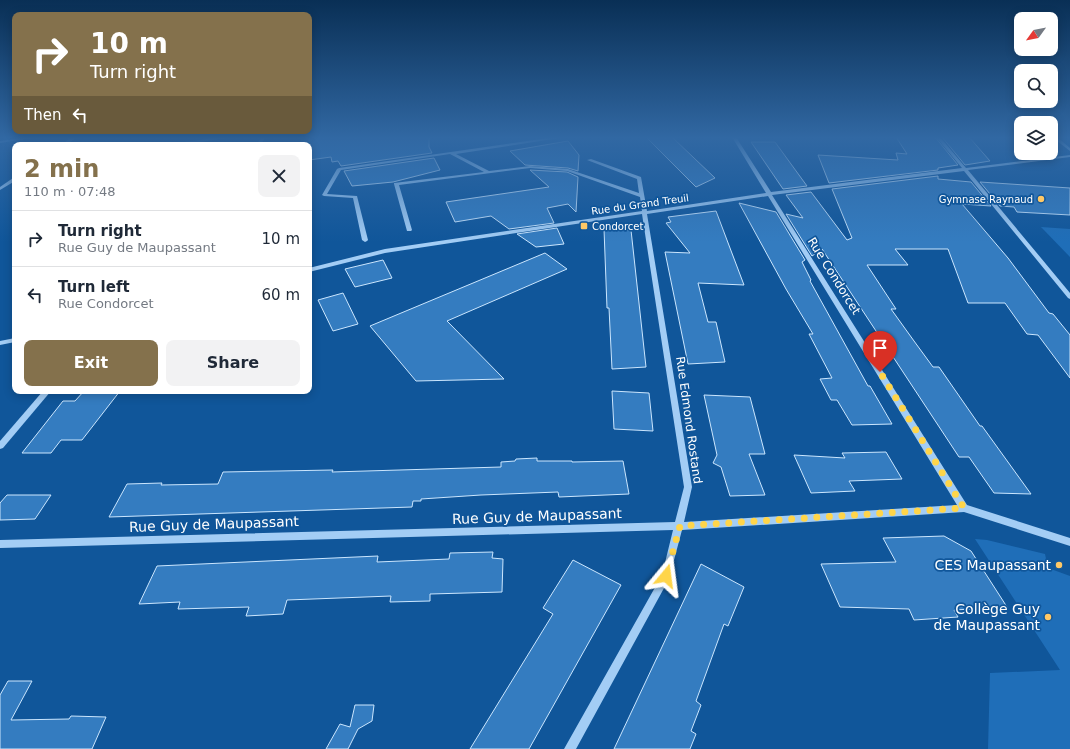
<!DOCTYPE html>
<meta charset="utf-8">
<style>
body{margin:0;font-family:"DejaVu Sans",sans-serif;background:#f2f2f3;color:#1f2937;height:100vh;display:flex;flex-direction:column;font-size:15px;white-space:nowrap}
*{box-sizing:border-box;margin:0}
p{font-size:13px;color:#747a83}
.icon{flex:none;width:22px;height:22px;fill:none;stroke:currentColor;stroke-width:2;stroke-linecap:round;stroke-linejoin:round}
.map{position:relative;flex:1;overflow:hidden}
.details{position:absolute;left:12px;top:142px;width:300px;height:252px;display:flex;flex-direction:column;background:#fff;border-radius:8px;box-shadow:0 2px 10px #0003}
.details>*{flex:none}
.banner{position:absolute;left:12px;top:12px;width:300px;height:122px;border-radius:8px;box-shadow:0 2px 10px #0003;background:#84714c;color:#fff;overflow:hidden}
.needle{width:26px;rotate:237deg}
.buttons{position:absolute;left:1014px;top:12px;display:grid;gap:8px}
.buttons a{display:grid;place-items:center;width:44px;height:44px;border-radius:8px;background:#fff;box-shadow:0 2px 10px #0003;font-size:20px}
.pin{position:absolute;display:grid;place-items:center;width:34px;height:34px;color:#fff;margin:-41px -17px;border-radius:50% 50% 50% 0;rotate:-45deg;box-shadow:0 0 4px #0007}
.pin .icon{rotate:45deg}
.me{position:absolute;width:44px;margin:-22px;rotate:16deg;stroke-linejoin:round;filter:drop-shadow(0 0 3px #0008)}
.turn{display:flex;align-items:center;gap:14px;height:84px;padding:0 12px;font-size:18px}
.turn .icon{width:52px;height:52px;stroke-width:2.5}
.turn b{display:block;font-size:28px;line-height:34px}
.then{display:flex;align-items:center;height:38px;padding:0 12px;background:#0003;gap:8px;font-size:15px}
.round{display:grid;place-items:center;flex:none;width:42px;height:42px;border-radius:8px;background:#f2f2f3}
.headline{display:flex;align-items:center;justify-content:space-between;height:68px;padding:0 12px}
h1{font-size:24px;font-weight:600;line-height:30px;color:#84714c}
.cta{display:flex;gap:8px;margin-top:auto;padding:8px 12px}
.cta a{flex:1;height:46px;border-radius:8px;background:#84714c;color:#fff;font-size:16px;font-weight:600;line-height:46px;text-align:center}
.cta a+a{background:#f2f2f3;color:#1f2937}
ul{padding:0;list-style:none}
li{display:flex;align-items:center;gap:12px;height:56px;padding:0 12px;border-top:1px solid #e0e1e3}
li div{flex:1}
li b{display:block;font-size:15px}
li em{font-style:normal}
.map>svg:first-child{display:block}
.green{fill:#1f6eb8}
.building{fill:#347cc0;stroke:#cbe6fe}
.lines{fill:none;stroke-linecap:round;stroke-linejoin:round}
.minor{fill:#a3cdf5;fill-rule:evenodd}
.route{stroke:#ffd54a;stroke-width:7;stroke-dasharray:0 12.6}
.poi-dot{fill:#ffc866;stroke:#10569a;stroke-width:1.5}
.labels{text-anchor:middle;stroke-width:3.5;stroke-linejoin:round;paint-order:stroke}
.far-poi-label{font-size:10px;fill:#fff;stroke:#10569a;text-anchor:end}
.far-street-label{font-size:10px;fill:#fff;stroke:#10569a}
.street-label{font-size:12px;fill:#fff;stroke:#10569a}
.near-street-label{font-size:14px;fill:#fff;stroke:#10569a}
.near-poi-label{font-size:14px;fill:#fff;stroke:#10569a;text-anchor:end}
</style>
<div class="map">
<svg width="1070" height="749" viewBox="0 0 1070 749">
<rect width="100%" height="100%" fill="#10569a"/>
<g class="green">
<path d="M1041 227 1070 229V257Z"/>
<path d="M975 539 987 540 1045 554 1048 568 1070 576V749H988L990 673 1060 670Z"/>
</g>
<g class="building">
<path d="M309 137H429V147L432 153 341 166 338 161 332 162 331 157 309 160Z"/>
<path d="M646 137H672L715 178 696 187Z"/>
<path d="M896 137H935L958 165 938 168V170L829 183 818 155 898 160 896 153 907 154Z"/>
<path d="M942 137H969L990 161 965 165Z"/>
<path d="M568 141 579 155 578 171 568 168 525 165 510 151Z"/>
<path d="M751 142H775L807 186 783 189Z"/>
<path d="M434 158 440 170 393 182 352 186 344 171Z"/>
<path d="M530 170 567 172 578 177 576 212 568 204 547 208 554 223 509 229 491 216 455 222 446 202 549 187Z"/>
<path d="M938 176V179L971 182 991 206 962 204 1008 258 1049 313 1053 314 1070 335V378L1038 335 1027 334 1005 303H968L948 249H895L908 265H867L896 309H891L914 341 933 367H939L980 426H982L1031 494 994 493 969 457H959L822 249 812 256 786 214 803 218 786 195 811 192 847 240 852 238 832 189Z"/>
<path d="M980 182 1070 188V215L1017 212 1014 207 1000 206Z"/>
<path d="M739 203 776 212 805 260 802 262 811 280 810 281 868 386H870L892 424 852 425 837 400H831L820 379 832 378 809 334H813L786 289Z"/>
<path d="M716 211 744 285 698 283 708 322H716L725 362 688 364 665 252 690 253 666 223 671 222 668 217Z"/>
<path d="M557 228 564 244 536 247 517 234Z"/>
<path d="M604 229 631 230 646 367 612 369 609 308H607Z"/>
<path d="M545 253 567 269 447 321 504 379 416 381 370 326Z"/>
<path d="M383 260 392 278 355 287 345 269Z"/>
<path d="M343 293 358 324 333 331 318 300Z"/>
<path d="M84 391H120L82 440H61L51 453H22L63 401H75Z"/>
<path d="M612 391 649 393 653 431 614 429Z"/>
<path d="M704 395 750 397 765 454H749L765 495 730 496 721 467 713 463 717 455Z"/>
<path d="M886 452 902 479 849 481 855 491 811 493 794 455 845 458 842 453Z"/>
<path d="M537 458V461H572V462L623 461 629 494 559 497 558 492 481 495 421 499V501H413L412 507 109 517 127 484 162 483 161 485 218 484 223 472 333 470 332 472 501 467V462L515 461 516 459Z"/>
<path d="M7 495H51L35 519 0 520V503Z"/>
<path d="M944 536 971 551 1007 607 954 610 958 617 914 620 909 609 840 607 821 564 896 562 883 538Z"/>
<path d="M493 552 492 558 503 559 502 592 430 594V601L390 602 391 596 287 600 283 614 246 616 249 607 178 609 180 602 139 604 157 566 378 556 377 562 449 559 450 553Z"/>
<path d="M573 560 621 585 529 749H470L553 614 543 608Z"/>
<path d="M701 564 744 587 728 626 724 624 696 701 701 705 691 731 696 734 690 749H614Z"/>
<path d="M8 681H32L11 720 69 719 71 716 106 717 92 749H0V695Z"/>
<path d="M355 705H374L372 721 358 729 348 749H326L340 724 350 727Z"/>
</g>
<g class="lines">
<g class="minor">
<path d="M27 137H38L0 143V141Z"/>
<path d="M72 137H77L66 145H61Z"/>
<path d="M222 137H234L179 145H167L169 144Z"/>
<path d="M262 137H266L260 145H256Z"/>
<path d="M555 137H566L456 154 489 171 530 166 568 169 639 193 637 179 587 160 591 159 641 177 647 211 766 193 732 137H736L771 192 962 168 936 137H940L966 168 1070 155V157L968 170 1070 293V299L1068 298 964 171 772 195 967 505 1070 538V546L964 512 682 530 669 579 576 749H564L662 575 673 530 0 548V540L675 522 684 487 642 214 385 253 309 272V268L385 249 642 211 640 197 567 171 530 168 399 185 412 230 411 231H407L394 184V183L484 172 450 154 341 170 327 194 357 196 368 240 367 241 365 242 362 240 353 198 324 196 322 195 337 169 339 168ZM768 196 957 505 684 522 692 487 647 214Z"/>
<path d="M1052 137H1057L1070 148V151Z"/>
<path d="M13 178H15V181L0 190V187Z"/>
<path d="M15 338V342L0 345V341Z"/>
<path d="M43 391H51L3 448 0 449V441Z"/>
</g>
</g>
<linearGradient id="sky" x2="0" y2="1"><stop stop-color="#092f55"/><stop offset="0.57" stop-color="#3168a3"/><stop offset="1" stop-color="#3168a3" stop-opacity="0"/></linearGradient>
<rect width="1070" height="242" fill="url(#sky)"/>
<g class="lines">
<path class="route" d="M666 576 680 526 964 508 880 372"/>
</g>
<g class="poi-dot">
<circle cx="1041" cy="199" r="4"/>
<rect x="580" y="222" width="8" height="8" rx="2"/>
<circle cx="1059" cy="565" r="4"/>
<circle cx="1048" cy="617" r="4"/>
</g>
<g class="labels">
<g class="far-poi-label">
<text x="1033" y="203">Gymnase Raynaud</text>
<text x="592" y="230" text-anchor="start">Condorcet</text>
</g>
<g class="far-street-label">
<text transform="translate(640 204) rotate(-8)" y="4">Rue du Grand Treuil</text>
</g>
<g class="street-label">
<text transform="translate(834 276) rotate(58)" y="4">Rue Condorcet</text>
<text transform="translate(689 420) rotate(82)" y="4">Rue Edmond Rostand</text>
</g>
<g class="near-street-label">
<text transform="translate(537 516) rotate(-2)" y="5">Rue Guy de Maupassant</text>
<text transform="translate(214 524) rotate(-2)" y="5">Rue Guy de Maupassant</text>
</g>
<g class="near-poi-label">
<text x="1051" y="570">CES Maupassant</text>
<text x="1040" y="614">Collège Guy<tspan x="1040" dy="16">de Maupassant</tspan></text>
</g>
</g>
</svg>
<div class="buttons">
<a><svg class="needle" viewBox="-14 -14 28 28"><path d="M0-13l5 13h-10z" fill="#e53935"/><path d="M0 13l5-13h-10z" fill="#747a83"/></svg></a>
<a><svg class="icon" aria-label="search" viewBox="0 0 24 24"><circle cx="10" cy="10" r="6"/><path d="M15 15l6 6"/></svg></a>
<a><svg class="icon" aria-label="layers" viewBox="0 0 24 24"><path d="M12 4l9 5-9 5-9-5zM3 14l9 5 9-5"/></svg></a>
</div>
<div class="pin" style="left:880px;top:372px;background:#d93025"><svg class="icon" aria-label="arrive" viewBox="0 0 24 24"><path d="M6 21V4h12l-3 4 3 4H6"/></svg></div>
<svg class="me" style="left:666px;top:576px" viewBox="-20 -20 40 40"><path d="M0-17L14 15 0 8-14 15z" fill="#ffd54a" stroke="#fff" stroke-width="4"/></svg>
<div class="banner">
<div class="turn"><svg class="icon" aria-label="right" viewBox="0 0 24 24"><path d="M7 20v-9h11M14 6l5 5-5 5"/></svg><div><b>10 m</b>Turn right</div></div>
<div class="then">Then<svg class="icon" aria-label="left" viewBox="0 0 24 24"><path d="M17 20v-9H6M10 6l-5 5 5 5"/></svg></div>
</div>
<section class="details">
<div class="headline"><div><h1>2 min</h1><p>110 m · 07:48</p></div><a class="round"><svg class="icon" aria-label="close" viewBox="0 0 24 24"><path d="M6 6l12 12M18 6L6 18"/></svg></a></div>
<ul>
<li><svg class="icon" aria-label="right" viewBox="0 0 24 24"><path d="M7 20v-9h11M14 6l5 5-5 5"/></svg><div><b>Turn right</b><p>Rue Guy de Maupassant</p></div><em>10 m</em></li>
<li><svg class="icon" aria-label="left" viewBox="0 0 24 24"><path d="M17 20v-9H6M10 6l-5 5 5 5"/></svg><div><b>Turn left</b><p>Rue Condorcet</p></div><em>60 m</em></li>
</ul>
<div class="cta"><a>Exit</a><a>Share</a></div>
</section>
</div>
